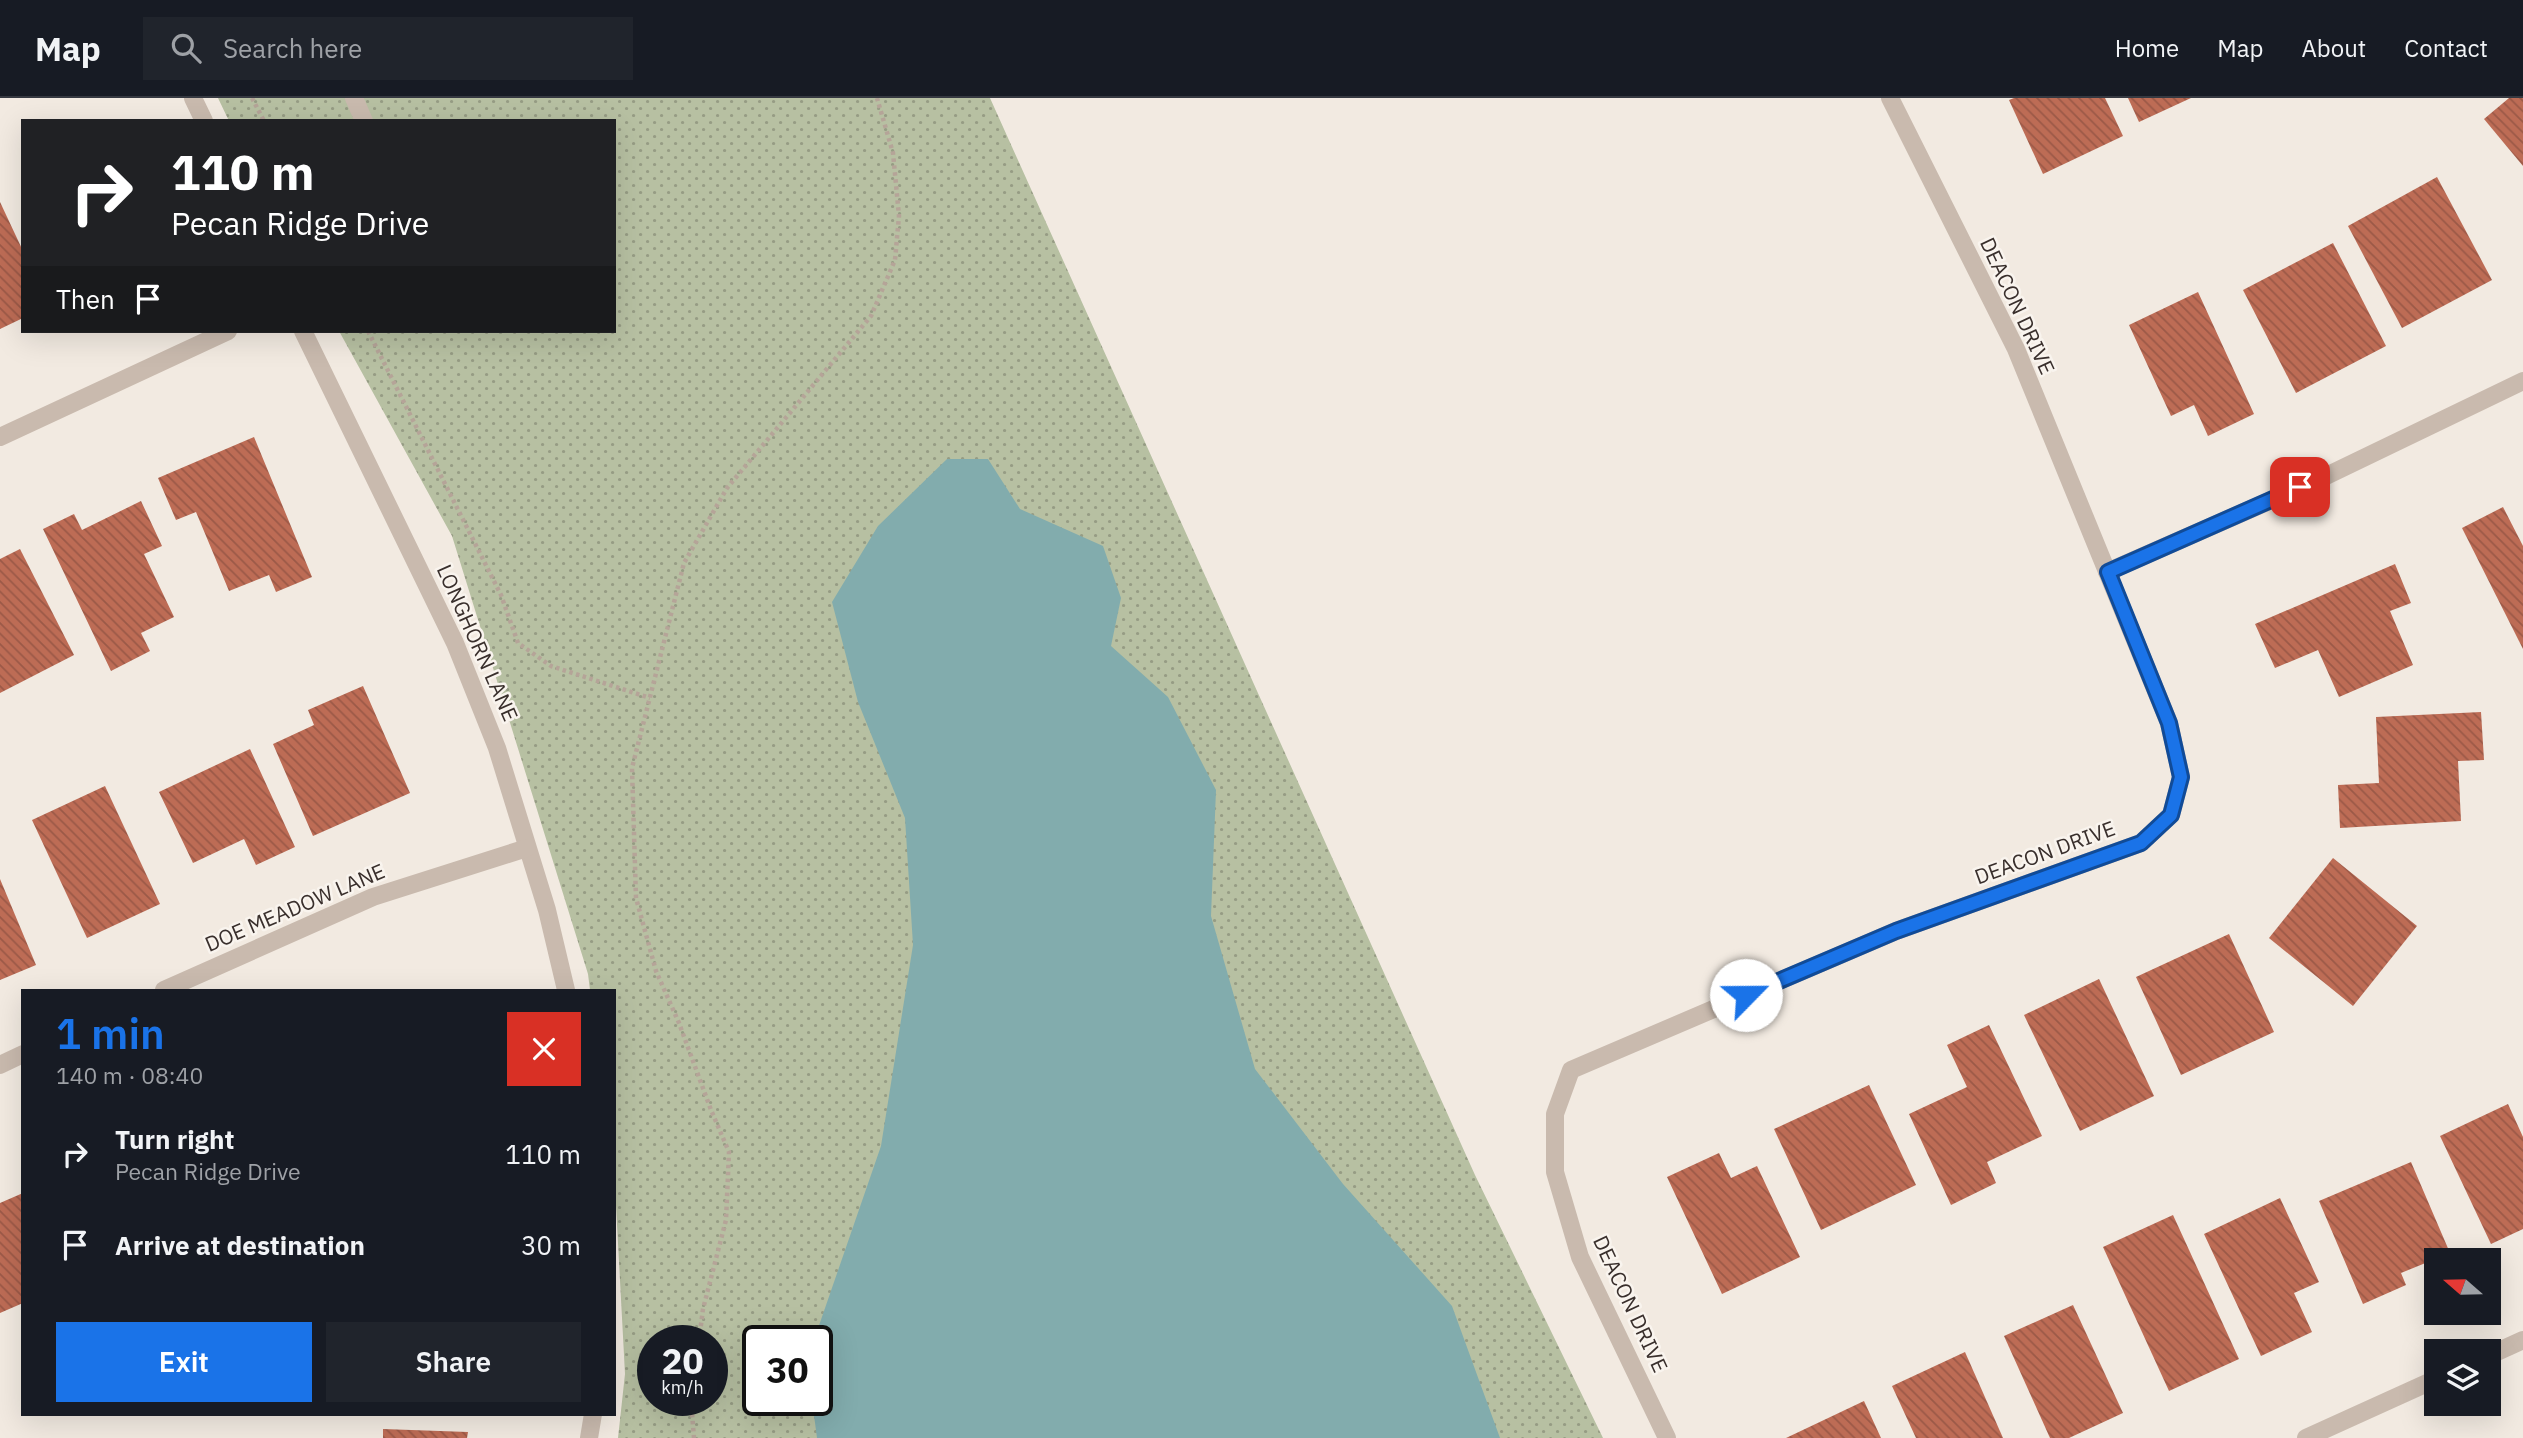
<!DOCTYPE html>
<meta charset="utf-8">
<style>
body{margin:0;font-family:"IBM Plex Sans",sans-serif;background:#20242c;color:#f1f3f6;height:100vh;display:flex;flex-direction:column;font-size:26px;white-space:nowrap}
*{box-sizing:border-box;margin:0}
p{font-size:23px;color:#9ea1a6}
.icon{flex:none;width:38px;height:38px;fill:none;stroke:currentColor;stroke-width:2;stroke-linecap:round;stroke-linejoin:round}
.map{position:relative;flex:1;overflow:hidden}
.details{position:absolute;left:21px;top:891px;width:595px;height:427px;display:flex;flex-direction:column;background:#171b24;border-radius:0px;box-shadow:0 7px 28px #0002}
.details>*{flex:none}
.banner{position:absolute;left:21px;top:21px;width:595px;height:214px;border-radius:0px;box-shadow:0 7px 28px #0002;background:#202124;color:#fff;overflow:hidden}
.needle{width:46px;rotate:290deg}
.fabs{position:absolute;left:2424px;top:1150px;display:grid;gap:14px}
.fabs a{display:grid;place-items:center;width:77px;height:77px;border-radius:0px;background:#171b24;box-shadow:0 7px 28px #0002;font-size:35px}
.speed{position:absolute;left:637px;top:1227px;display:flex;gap:14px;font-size:35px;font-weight:700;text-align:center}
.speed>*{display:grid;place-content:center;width:91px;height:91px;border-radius:50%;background:#171b24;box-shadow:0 7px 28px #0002;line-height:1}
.speed small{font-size:18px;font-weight:400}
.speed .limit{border:4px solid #111;border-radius:10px;background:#fff;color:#111}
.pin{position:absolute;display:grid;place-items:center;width:60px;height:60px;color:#fff;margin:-30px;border-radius:14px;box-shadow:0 4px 10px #0006}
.me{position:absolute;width:77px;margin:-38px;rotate:67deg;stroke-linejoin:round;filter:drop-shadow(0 0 5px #0008)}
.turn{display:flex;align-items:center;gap:24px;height:147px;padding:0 35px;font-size:32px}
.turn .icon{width:91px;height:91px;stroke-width:2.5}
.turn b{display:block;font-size:49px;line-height:60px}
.then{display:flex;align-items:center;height:66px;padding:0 35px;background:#0003;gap:14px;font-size:26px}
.round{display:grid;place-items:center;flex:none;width:74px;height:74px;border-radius:0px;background:#20242c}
.head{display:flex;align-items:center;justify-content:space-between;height:119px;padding:0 35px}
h1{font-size:42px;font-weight:600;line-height:52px;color:#1a73e8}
.primary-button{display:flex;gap:14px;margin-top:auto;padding:14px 35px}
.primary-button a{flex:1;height:80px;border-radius:0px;background:#1a73e8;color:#fff;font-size:28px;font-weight:600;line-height:80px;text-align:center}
.primary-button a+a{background:#20242c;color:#f1f3f6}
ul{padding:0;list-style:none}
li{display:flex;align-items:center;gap:21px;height:91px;padding:0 35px}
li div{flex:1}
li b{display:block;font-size:26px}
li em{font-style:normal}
header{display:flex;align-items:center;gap:42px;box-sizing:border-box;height:98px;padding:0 35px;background:#171b24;border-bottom:2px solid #363941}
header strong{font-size:33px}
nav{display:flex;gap:38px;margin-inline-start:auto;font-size:24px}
.search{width:490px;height:63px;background:#20242c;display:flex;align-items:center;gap:18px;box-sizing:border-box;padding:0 24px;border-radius:0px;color:#9ea1a6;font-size:26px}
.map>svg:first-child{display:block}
.park{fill:url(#park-dots);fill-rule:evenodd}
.water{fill:#82acad}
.building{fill:url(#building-back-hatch)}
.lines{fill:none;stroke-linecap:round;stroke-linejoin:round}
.path{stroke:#b5a498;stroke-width:4.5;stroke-dasharray:3.5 3.5;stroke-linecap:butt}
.lane{stroke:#c9baae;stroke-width:18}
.street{stroke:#c9baae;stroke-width:18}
.route-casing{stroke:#114b97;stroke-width:18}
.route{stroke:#1a73e8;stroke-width:12}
.labels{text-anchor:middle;stroke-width:5;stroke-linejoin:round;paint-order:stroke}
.street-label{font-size:21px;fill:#392f2c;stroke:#f9f4ee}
</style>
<header>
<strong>Map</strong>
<div class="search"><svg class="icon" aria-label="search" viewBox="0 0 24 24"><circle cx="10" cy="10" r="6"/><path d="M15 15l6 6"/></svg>Search here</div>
<nav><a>Home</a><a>Map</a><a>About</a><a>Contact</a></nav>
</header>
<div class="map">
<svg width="2523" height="1340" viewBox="0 0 2523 1340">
<defs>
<pattern id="park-dots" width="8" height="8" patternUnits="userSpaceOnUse" patternTransform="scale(1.75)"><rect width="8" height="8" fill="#b7c0a2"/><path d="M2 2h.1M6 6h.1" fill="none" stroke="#969c84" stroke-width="1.8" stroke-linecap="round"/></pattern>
<pattern id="building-back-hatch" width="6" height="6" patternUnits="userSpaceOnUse" patternTransform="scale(1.75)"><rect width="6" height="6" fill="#bd6c55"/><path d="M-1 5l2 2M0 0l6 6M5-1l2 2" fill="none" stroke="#9b5947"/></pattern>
</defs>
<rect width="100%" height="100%" fill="#f2eae1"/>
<path class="park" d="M218 0H990L1475 1077 1603 1340H618L625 1276 614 1070V892H590L588 876 452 438 339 233H614V23H229ZM653 1242H712V1302H653ZM758 1242H817V1302H758Z"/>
<path class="water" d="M947 361H988L1020 411 1103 448 1121 500 1111 548 1168 599 1216 692 1211 818 1255 971 1343 1086 1452 1208 1500 1340H817L812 1302H817V1242H814L881 1048 913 847 905 720 858 604 832 504 878 428Z"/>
<g class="building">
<path d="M2014 0H2105L2123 38 2043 76 2009 2Z"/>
<path d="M2128 0H2191L2139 24Z"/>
<path d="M2509 0H2523V68L2484 21Z"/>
<path d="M2437 79 2492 182 2402 230 2348 128Z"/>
<path d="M0 104 23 153V220L0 231Z"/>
<path d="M2333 145 2386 248 2296 295 2243 192Z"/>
<path d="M2198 194 2254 316 2208 338 2194 307 2171 318 2129 227Z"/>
<path d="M254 339 312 479 276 494 269 477 229 493 196 414 176 422 158 380Z"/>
<path d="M141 403 162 448 144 456 174 519 141 535 150 553 111 573 43 431 74 416 82 432Z"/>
<path d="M2503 409 2523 448V551L2462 430Z"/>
<path d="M20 451 74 557 0 595V461Z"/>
<path d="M2395 466 2411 505 2390 513 2413 567 2339 599 2318 552 2275 570 2255 526Z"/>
<path d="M363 588 410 695 313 738 273 646 314 627 308 612Z"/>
<path d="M2481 614 2484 662 2458 663 2461 723 2340 730 2338 687 2379 685 2376 619Z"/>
<path d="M250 651 295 749 256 767 244 741 193 765 159 694Z"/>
<path d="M105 688 160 806 87 840 32 722Z"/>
<path d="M2333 760 2417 828 2353 908 2269 840Z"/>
<path d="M0 781 36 867 0 882Z"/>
<path d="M2229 836 2274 934 2181 977 2136 879Z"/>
<path d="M2099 881 2154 998 2080 1033 2024 917Z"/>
<path d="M1989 927 2042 1038 1987 1064 1996 1085 1951 1107 1909 1016 1967 989 1947 947Z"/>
<path d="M1869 987 1916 1087 1821 1132 1774 1031Z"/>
<path d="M2508 1006 2523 1039V1131L2491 1146 2440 1038Z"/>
<path d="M1719 1055 1731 1080 1757 1068 1800 1159 1722 1196 1667 1079Z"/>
<path d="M2411 1064 2450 1155 2401 1175 2406 1187 2363 1206 2319 1103Z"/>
<path d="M23 1095V1205L0 1215V1105Z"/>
<path d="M2280 1100 2319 1184 2294 1195 2312 1234 2261 1258 2204 1136Z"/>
<path d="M2173 1117 2239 1261 2169 1293 2103 1149Z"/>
<path d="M2073 1207 2123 1315 2069 1340H2050L2004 1238Z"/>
<path d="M1965 1254 2003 1340H1916L1892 1288Z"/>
<path d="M1864 1303 1881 1340H1786Z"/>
<path d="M383 1331 468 1334 467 1340H383Z"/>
</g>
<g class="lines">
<g class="path">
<path d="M252 0 264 23"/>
<path d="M368 233 501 497 518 545 551 568 650 600"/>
<path d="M699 1242 703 1211 726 1122 729 1054 711 1012 679 925 656 873 636 800 632 670 684 465 727 390 871 218 895 162 899 118 893 55 877 0"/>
<path d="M691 1302 694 1340"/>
</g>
<path class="lane" d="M354 0 364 23"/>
<g class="street">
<path d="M193 0 204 23"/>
<path d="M303 233 455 545 497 650 547 812 566 892"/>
<path d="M0 339 228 233"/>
<path d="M2107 474 2324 379 2523 283"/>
<path d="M164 892 373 799 527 750"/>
<path d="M0 967 23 956"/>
<path d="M2488 1258 2523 1242"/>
<path d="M589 1340 593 1316"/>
<path d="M1667 1340 1580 1159 1555 1074V1016L1571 972 1896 833 2141 745 2171 717 2181 679 2169 625 2016 251 1890 0"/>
<path d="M2306 1340 2436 1281"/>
</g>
</g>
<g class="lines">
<g class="route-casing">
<path id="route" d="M1746 897 1896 833 2141 745 2171 717 2181 679 2169 625 2108 474 2300 389"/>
</g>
<use href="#route" class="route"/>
</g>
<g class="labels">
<g class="street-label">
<text transform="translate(2017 208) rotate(65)" y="7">DEACON DRIVE</text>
<text transform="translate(477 545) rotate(66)" y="7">LONGHORN LANE</text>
<text transform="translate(2045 755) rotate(-20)" y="7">DEACON DRIVE</text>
<text transform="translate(295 810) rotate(-23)" y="7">DOE MEADOW LANE</text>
<text transform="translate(1630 1206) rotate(65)" y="7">DEACON DRIVE</text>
</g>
</g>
</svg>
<div class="fabs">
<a><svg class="needle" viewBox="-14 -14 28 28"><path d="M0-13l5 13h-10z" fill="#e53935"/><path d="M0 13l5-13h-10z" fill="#9ea1a6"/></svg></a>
<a><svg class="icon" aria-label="layers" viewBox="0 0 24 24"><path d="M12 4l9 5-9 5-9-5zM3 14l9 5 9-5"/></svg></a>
</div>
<div class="speed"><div>20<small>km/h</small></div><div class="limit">30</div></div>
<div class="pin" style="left:2300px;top:389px;background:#d93025"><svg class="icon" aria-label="arrive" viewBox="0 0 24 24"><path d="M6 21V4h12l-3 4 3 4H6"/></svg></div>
<svg class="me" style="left:1746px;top:897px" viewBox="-20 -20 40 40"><circle r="19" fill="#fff"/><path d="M0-13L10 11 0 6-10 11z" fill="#1a73e8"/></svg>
<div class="banner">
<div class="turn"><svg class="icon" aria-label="right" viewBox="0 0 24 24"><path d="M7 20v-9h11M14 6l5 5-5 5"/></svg><div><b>110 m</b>Pecan Ridge Drive</div></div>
<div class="then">Then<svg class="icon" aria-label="arrive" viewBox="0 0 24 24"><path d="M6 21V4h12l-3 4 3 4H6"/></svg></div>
</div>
<section class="details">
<div class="head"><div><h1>1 min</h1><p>140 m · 08:40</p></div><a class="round" style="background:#d93025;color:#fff"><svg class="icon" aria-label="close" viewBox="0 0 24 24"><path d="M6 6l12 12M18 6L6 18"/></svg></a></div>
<ul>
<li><svg class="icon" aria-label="right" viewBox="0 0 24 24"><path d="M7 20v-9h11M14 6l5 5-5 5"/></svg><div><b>Turn right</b><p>Pecan Ridge Drive</p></div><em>110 m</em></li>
<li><svg class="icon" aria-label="arrive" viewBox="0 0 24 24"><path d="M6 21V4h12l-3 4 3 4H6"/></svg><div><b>Arrive at destination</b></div><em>30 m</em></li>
</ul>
<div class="primary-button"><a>Exit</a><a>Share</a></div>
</section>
</div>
